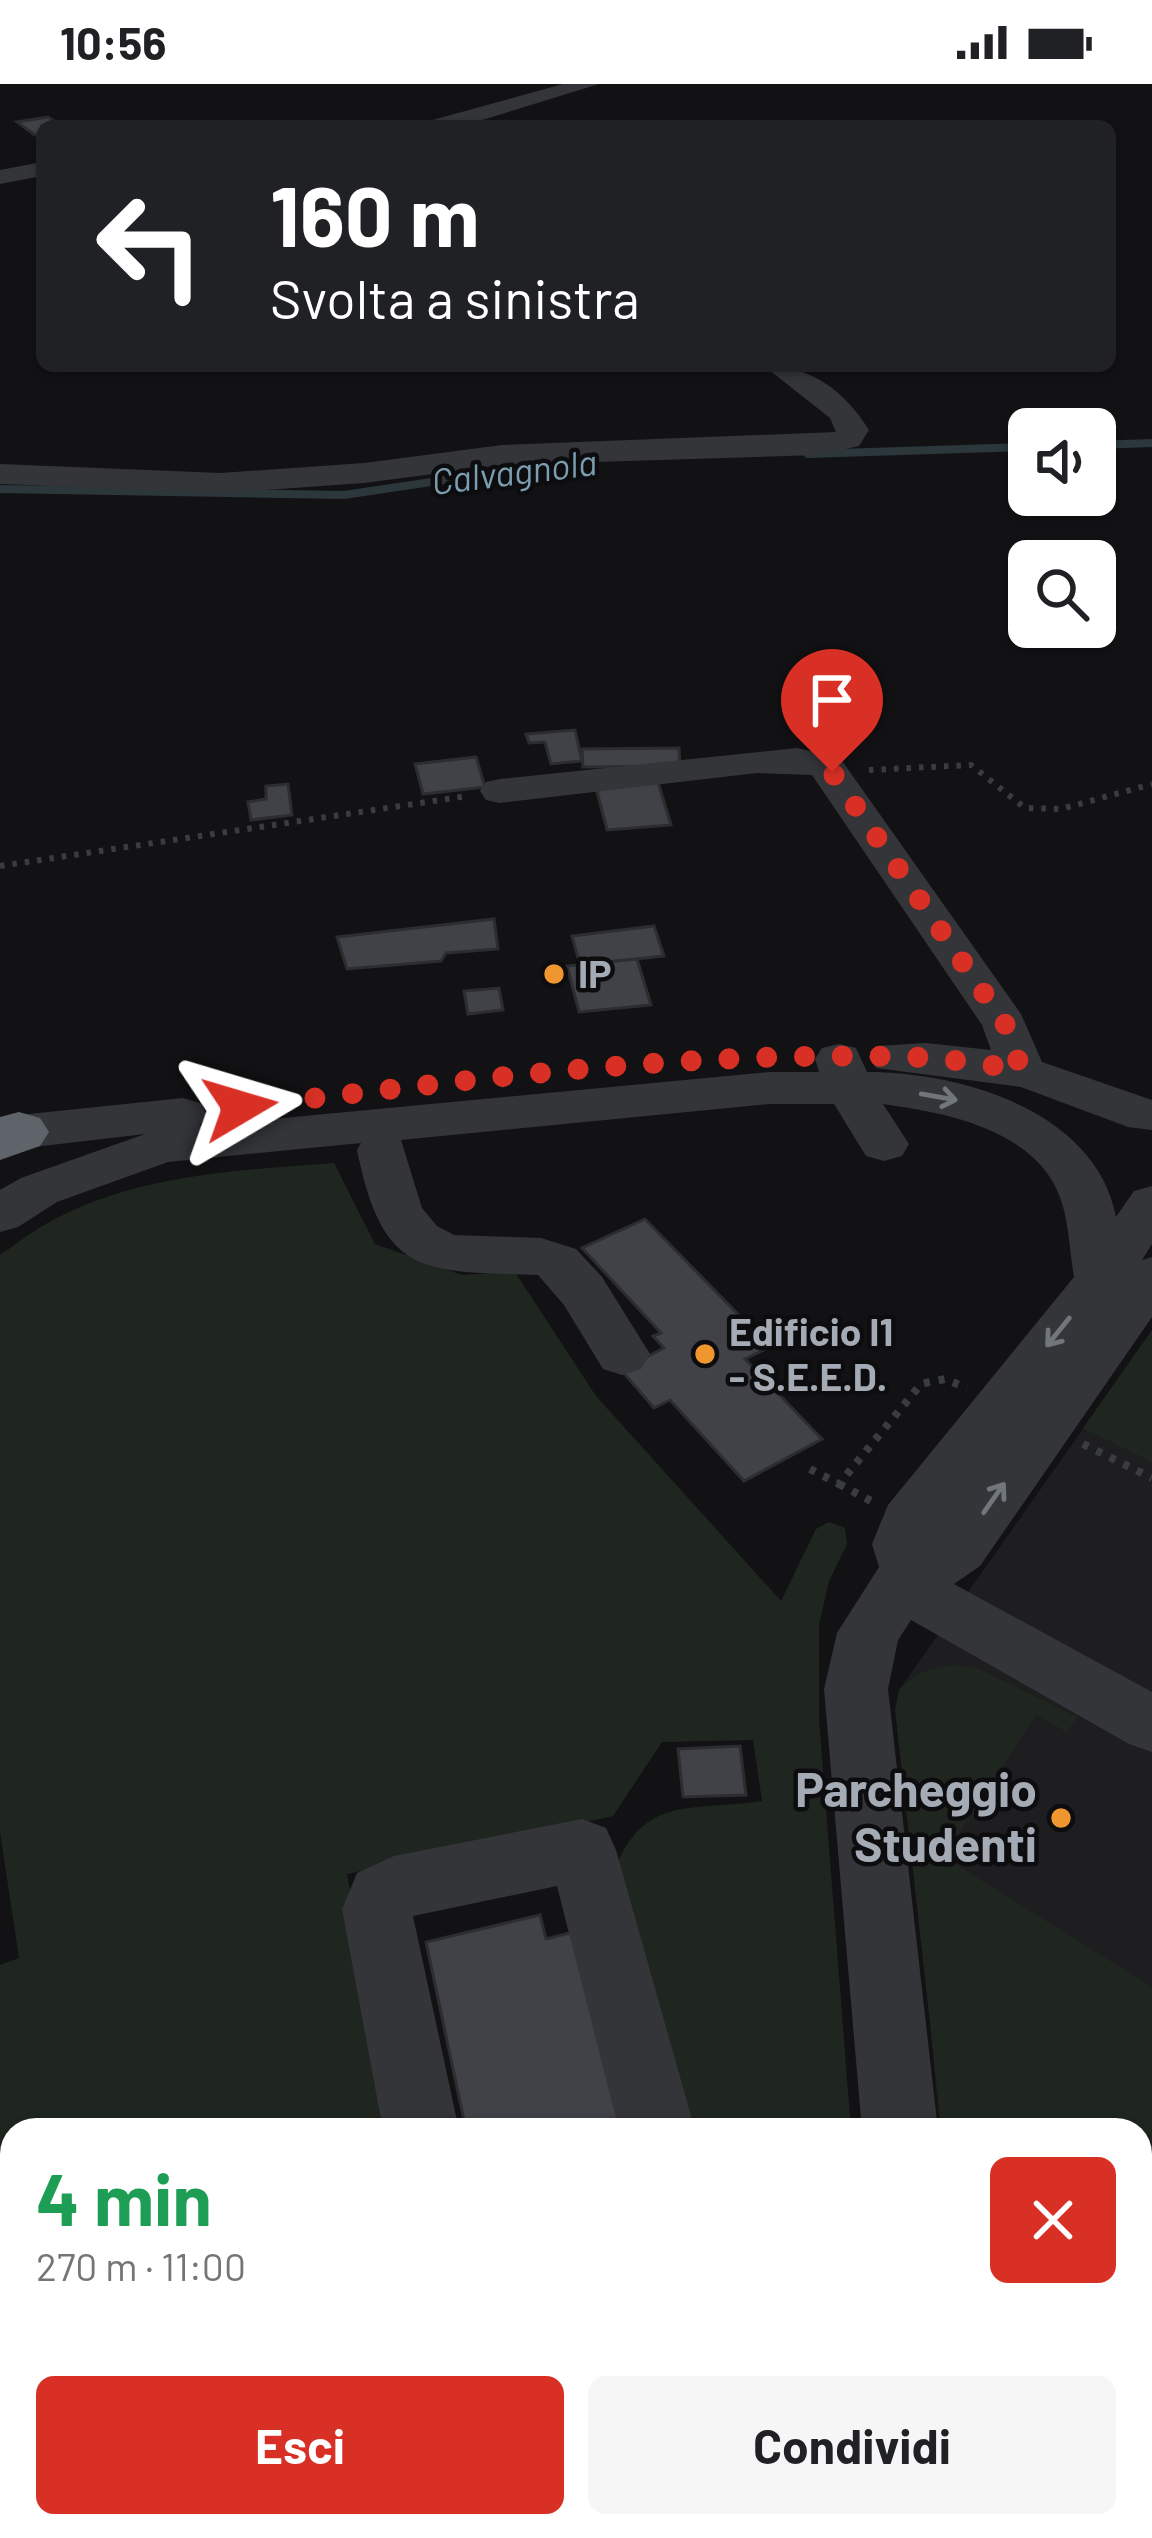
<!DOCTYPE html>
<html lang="it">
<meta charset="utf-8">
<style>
body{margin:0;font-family:Barlow,sans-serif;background:#f6f6f6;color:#202124;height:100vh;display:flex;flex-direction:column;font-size:45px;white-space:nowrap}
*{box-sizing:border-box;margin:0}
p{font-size:39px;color:#757577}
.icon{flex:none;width:66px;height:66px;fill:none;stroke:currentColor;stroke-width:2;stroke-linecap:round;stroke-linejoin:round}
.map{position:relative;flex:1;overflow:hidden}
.sheet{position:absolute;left:0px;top:2034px;width:1152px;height:420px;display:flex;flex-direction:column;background:#fff;border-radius:36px 36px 0 0;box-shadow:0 3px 9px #0004}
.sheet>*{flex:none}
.top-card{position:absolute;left:36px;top:36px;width:1080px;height:252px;border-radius:18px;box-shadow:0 3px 9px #0004;background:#202124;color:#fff;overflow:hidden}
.tools{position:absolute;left:1008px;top:324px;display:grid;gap:24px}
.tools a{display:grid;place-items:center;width:108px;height:108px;border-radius:18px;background:#fff;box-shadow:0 3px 9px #0004;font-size:60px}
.pin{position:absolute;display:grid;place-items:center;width:102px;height:102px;color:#fff;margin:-123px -51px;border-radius:50% 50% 50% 0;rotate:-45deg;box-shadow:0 0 12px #0007}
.pin .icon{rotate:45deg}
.me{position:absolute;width:132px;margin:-66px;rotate:83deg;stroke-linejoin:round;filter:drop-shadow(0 0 9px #0008)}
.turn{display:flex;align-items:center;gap:42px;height:252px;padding:0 36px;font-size:54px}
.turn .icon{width:156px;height:156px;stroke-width:2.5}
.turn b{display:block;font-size:84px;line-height:102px}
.round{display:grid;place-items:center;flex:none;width:126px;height:126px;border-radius:18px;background:#f6f6f6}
.headline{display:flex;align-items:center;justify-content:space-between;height:204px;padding:0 36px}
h1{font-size:72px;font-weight:700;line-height:90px;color:#1e9e55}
.button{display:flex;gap:24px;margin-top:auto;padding:24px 36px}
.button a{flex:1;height:138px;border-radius:18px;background:#d93025;color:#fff;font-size:48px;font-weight:700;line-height:138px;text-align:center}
.button a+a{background:#f6f6f6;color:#202124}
.status{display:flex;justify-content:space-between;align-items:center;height:84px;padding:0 60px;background:#fff;direction:ltr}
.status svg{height:33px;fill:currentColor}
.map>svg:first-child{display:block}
.built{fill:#1e1e21}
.green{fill:#1e261f}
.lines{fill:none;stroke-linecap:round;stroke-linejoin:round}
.stream{stroke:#2c373c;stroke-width:8}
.building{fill:#414247;stroke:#2c2d30;stroke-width:3}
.path-far1{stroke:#393c40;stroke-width:6;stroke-dasharray:4.5 8;stroke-linecap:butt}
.path{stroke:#393c40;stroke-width:8;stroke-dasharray:6 9;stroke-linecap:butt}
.minor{fill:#333539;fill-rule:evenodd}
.highway{fill:#5f636a;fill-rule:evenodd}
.oneway{stroke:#71767d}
.route{stroke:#d93025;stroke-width:21;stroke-dasharray:0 37.8}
.poi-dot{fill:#ef962f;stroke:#0d0d0f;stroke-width:4.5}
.labels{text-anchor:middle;stroke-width:9;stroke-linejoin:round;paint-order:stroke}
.far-water-label{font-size:36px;font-style:italic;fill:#7b9daf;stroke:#0d0d0f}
.poi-label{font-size:39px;font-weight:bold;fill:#a4abb4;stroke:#0d0d0f;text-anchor:start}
.near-poi-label{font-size:48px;font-weight:bold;fill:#a4abb4;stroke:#0d0d0f;text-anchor:end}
</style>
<div class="status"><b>10:56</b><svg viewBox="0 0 49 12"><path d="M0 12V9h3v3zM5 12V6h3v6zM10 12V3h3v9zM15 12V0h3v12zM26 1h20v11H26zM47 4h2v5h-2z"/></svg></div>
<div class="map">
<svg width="1152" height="2454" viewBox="0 0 1152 2454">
<rect width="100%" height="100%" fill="#121214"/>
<path class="built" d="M1152 1247V2454L1140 2442V2046H940L899 1606Z"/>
<g class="green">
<path d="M334 1079 375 1160 462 1191 515 1188 596 1312 781 1517 816 1445 829 1438 845 1444 847 1460 829 1497 819 1541V1634L851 2046H682L611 1796C640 1709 688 1728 762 1717L753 1656 662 1658 613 1732 347 1790 394 2046H12V2302L0 2306V1881L19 1874 0 1748V1171C20 1157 41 1141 63 1131 146 1090 243 1086 334 1079Z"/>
<path d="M1152 1246V1378L1083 1344Z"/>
<path d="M951 1581 977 1584 1077 1633 1067 1648 1036 1631 944 1773 1152 1903V2454H980L979 2442H1140V2046H942L895 1626 899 1606 921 1588Z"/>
<path d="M360 2442H814V2454H364Z"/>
</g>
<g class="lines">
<g class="stream">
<path d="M1095 361 1152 359"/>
<path d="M808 370 1029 363"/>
<path d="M0 405 344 411 566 378"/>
</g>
</g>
<g class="building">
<path d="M48 33 62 42H42V49L35 51 17 38Z"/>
<path d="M575 646 582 677 551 680 545 658 529 659 526 650Z"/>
<path d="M679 664 680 682 583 683 582 665Z"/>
<path d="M476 673 485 703 423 710 415 680Z"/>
<path d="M657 695 671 741 607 746 595 700Z"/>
<path d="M288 700 292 731 251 736 248 718 266 715V702Z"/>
<path d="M494 835 498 865 446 869 441 877 347 885 337 853Z"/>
<path d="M654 842 664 872 580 881 572 852Z"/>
<path d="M637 875 651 921 579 928 567 882Z"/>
<path d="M499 904 503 926 468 930 464 907Z"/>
<path d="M645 1135 770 1263 745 1275 822 1355 744 1397 670 1316 654 1324 621 1286 664 1264 653 1252 661 1249 582 1164Z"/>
<path d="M740 1662 746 1711 683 1713 678 1665Z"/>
<path d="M540 1831 546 1855 581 1846 635 2046H466L426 1858Z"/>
</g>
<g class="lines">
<g class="path-far1">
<path d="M869 686 971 681 1025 724 1061 725 1152 700"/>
<path d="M0 782 467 712"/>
</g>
<g class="path">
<path d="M1083 1360 1152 1394"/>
<path d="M810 1385 839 1400 921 1300 945 1295 967 1304"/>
<path d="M839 1400 871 1417"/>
</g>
<g class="minor">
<path d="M563 0H599L463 42H425L429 37Z"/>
<path d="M42 78V92L0 100V86Z"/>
<path d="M764 282C811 282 844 306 869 346L859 362 818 371 502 381 364 399 221 409 0 400V380L221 389 364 379 502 361 836 348 830 334Z"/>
<path d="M797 664 840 674 1021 930 1042 978 1152 1016V1046L1128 1043 1021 1003 876 984 869 973 876 962 926 959 991 966 982 941 812 691 757 689 500 719 486 716 480 707 486 698 500 695Z"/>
<path d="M839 960 856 964 867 988C961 988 1096 1027 1116 1133L1134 1107 1152 1102V1160L1142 1176 1152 1173V1233L980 1482 954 1500 1152 1608V1668L1129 1660 911 1536 898 1556 888 1605 938 2046H862L824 1605 837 1549 879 1483 872 1460 888 1421 1074 1193C1070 1169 1069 1142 1062 1119 1040 1046 947 1029 883 1020L909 1060 902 1072 884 1077 866 1072 834 1020H770L401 1056 422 1124 437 1142 454 1151 541 1154 576 1165 602 1193 650 1270 641 1285 622 1291 603 1285 564 1221 538 1191C423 1187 383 1194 357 1066L361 1059 168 1078 57 1118 18 1143 0 1148V1106L21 1094 145 1050 0 1067V1033L183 1014 200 1019 207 1030 199 1042 770 988H819L815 975 822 964Z"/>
<path d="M582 1735 606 1744 616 1766 695 2046H619L557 1802 413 1832 459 2046H383L342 1825 357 1789 394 1772Z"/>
<path d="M887 2442H973L974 2454H888Z"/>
</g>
<path class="highway" d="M19 1028 40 1034 49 1048 40 1062 0 1076V1033Z"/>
</g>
<defs><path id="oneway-shaft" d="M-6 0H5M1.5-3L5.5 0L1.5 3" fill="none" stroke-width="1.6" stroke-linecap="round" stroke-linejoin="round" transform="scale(3)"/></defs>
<g class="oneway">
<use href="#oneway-shaft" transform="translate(939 1013) rotate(10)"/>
<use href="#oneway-shaft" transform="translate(1058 1248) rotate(129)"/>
<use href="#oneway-shaft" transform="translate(994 1414) rotate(-55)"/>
</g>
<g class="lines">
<path class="route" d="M240 1023C462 997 688 966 912 973 948 974 985 981 1021 985L1005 940 832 688"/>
</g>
<g class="poi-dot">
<circle cx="554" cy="890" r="12"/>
<circle cx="705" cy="1270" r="12"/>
<circle cx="1061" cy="1734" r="12"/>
</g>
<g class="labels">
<g class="far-water-label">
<text transform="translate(514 388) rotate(-7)" y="13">Calvagnola</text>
</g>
<g class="poi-label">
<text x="578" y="904">IP</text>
<text x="729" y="1262">Edificio I1<tspan x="729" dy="45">- S.E.E.D.</tspan></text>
</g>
<g class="near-poi-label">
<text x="1037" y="1723">Parcheggio<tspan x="1037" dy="55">Studenti</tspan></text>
</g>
</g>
</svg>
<div class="tools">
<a><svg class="icon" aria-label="sound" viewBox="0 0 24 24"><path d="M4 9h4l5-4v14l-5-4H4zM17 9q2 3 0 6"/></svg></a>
<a><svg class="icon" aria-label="search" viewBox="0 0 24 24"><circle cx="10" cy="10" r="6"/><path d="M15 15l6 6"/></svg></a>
</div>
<div class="pin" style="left:832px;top:688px;background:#d93025"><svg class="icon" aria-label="arrive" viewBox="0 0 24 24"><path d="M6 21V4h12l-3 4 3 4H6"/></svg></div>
<svg class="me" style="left:240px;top:1023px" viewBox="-20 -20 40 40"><path d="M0-17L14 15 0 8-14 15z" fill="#d93025" stroke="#fff" stroke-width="4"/></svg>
<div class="top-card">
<div class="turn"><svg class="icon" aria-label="left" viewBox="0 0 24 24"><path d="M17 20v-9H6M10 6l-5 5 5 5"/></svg><div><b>160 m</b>Svolta a sinistra</div></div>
</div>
<section class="sheet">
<div class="headline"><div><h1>4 min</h1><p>270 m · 11:00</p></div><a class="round" style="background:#d93025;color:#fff"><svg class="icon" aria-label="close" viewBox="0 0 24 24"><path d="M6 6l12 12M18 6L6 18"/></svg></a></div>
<div class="button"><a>Esci</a><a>Condividi</a></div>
</section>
</div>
